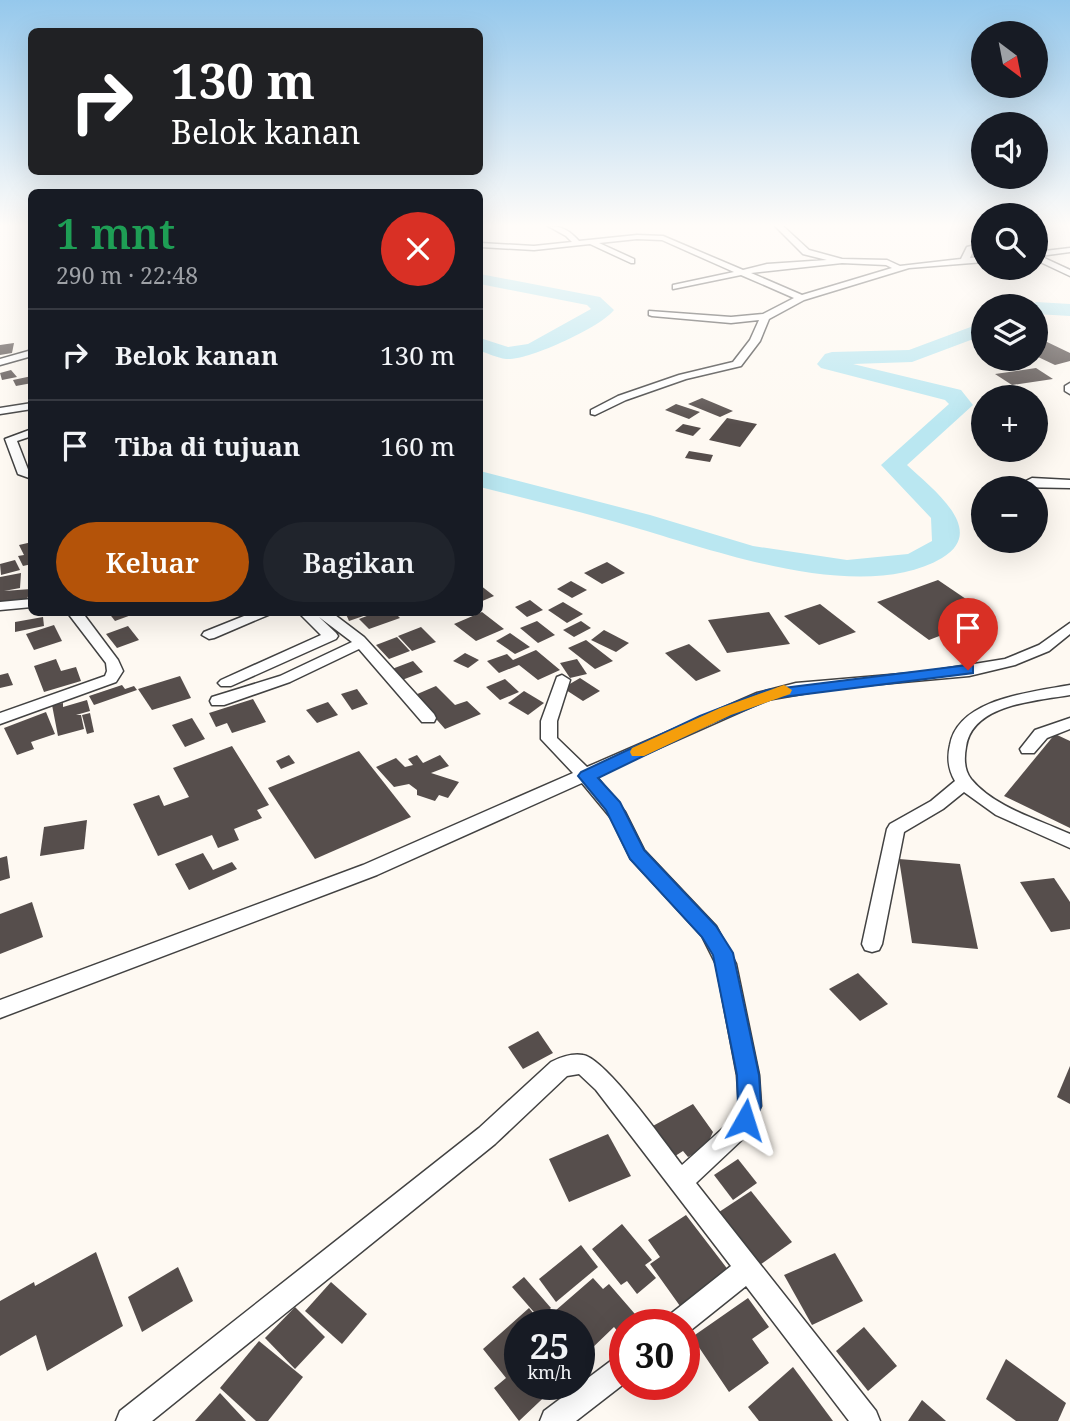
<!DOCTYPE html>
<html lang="id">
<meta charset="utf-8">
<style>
body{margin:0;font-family:"Noto Serif",serif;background:#20242c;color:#f1f3f6;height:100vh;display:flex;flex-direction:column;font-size:26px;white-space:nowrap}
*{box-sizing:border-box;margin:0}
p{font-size:23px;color:#9ea1a6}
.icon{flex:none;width:38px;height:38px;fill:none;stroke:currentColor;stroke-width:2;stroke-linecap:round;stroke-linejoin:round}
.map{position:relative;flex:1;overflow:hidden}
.drawer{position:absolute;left:28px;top:189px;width:455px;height:427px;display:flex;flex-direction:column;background:#171b24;border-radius:10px;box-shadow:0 7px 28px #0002}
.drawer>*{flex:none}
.banner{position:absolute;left:28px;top:28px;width:455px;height:147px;border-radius:10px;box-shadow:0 7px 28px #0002;background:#202124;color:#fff;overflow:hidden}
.needle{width:46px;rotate:148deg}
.buttons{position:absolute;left:971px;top:21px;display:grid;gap:14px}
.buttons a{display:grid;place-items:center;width:77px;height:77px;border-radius:50%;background:#171b24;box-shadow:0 7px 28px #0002;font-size:35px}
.speed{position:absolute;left:504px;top:1309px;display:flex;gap:14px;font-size:35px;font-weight:700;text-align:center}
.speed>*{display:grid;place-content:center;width:91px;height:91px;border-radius:50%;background:#171b24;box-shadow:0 7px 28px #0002;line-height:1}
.speed small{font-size:18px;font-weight:400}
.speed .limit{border:10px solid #d22;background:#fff;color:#111}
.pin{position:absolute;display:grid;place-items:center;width:60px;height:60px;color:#fff;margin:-72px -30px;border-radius:50% 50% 50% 0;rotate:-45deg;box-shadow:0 0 7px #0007}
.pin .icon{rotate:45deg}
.me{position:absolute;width:77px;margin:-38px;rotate:6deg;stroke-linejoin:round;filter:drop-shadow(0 0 5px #0008)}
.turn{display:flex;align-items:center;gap:24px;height:147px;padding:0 28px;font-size:32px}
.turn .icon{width:91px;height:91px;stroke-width:2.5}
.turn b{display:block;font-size:49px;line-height:60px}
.round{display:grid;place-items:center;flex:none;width:74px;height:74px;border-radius:37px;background:#20242c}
.overview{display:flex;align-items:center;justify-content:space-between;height:119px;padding:0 28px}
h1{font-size:42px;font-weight:600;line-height:52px;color:#1e9e55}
.action{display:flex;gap:14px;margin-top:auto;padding:14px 28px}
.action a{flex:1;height:80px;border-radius:42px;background:#b45309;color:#fff;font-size:28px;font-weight:600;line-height:80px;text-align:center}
.action a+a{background:#20242c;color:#f1f3f6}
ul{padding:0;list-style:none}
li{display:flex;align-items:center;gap:21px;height:91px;padding:0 28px;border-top:2px solid #363941}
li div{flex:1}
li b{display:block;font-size:26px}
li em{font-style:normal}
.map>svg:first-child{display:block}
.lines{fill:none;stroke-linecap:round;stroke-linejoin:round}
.river{fill:#bae7f1;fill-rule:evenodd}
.building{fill:#564e4c}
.minor-casing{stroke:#424242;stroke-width:3}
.minor{fill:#fff;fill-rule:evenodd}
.route{fill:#1a73e8;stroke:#114b97;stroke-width:2}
.slow{fill:#f59e0b}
</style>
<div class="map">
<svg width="1070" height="1421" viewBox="0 0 1070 1421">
<rect width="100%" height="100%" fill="#fef9f2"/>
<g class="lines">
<g class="river">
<path d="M480 274 600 297 614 310C601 327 528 361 506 359 497 358 488 353 480 351V338L508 347 528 344 591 309 587 305 480 284Z"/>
<path d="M1036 302 1070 304V316L1036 314V306H1028Z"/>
<path d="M984 322V335L912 362 853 364 961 390 973 405 907 465C931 488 989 530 942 558 862 605 716 551 633 527 583 512 531 500 480 487V471L650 515 753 546 847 560 908 554 932 541 931 518 881 465 949 404 945 400 821 368 817 364 825 354 832 352 909 350Z"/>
</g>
</g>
<g class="building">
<path d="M1045 341 1070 353V361L1055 365 1036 356V344Z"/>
<path d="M14 343 12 353 0 355V345Z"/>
<path d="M1008 360 1019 367 1002 369 992 363Z"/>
<path d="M1036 368 1053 379 1012 385 995 374Z"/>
<path d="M11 370 17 377 2 380 0 373Z"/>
<path d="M32 376V383L16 386 13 380Z"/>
<path d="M702 398 733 411 720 417 688 404Z"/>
<path d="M676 404 700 412 689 419 665 410Z"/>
<path d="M727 418 757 424 740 447 709 440Z"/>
<path d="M683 424 701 428 693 436 675 431Z"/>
<path d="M689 451 713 455 710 462 685 458Z"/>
<path d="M32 542V564L23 566 18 556 24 555 19 545Z"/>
<path d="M15 560 20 570 1 575 0 564Z"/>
<path d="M607 562 625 573 602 584 584 573Z"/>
<path d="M21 573 20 588 4 591 31 589 27 599 0 602V577Z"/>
<path d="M938 580 991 616 929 640 877 602Z"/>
<path d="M571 581 587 590 572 598 557 589Z"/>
<path d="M480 585 494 596 480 602Z"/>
<path d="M530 600 543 610 527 617 515 607Z"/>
<path d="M563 602 583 614 567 623 548 610Z"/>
<path d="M820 604 856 632 819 645 784 616Z"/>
<path d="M108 612H132L134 614 115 621Z"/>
<path d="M345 612H372V613L349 621Z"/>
<path d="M377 612H394L400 618 369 629 359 619Z"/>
<path d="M482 612 504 629 476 641 454 624Z"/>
<path d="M769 612 790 644 727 653 708 620Z"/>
<path d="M43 617 44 626 15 632V622Z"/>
<path d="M537 621 555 635 538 643 520 628Z"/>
<path d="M581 621 591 628 574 637 563 630Z"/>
<path d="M54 625 62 641 34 650 26 634Z"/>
<path d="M128 626 139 640 117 648 106 634Z"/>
<path d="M421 627 436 642 412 651 398 636Z"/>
<path d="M604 630 629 643 616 652 591 640Z"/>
<path d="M510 633 530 647 515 654 496 641Z"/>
<path d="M397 637 410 651 389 659 376 645Z"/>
<path d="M586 640 613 661 595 669 568 648Z"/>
<path d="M689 644 721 671 696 681 665 653Z"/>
<path d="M536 650 560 670 538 680 519 665 499 673 487 661 507 654 513 660Z"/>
<path d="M465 653 479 660 468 668 453 661Z"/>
<path d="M56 659 61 671 76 667 81 681 44 692 34 666Z"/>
<path d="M577 659 587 674 570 678 560 663Z"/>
<path d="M413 661 423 672 402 680 392 669Z"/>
<path d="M8 673 13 685 0 688V675Z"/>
<path d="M180 676 191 698 152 710 138 689Z"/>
<path d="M580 678 600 691 583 701 563 688Z"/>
<path d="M505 679 519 692 500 700 486 687Z"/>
<path d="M122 685 125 689 134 686 137 690 94 705 89 696Z"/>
<path d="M436 686 455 705 467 701 481 714 445 729 415 695Z"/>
<path d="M357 689 368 704 352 710 341 694Z"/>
<path d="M524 691 544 703 528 715 508 703Z"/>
<path d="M253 699 266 722 232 733 227 723 216 727 209 713Z"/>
<path d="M87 700 90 711 76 715H81L84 729 58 736 52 705 63 703V707Z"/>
<path d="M328 702 338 715 317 723 306 710Z"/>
<path d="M46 712 55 734 31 742 34 749 17 755 4 728Z"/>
<path d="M90 713 94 732 87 734 82 715Z"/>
<path d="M192 718 205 739 185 747 172 725Z"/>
<path d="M1055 734 1070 741V828L1004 796Z"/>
<path d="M232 746 269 805 257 810 262 818 234 829 239 840 218 848 212 835 158 856 133 804 159 795 164 806 189 797 173 768Z"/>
<path d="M359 751 411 817 315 859 268 788Z"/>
<path d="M289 755 295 763 281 769 276 761Z"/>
<path d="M417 755 423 763 440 755 449 766 431 773 459 782 448 798 439 795 435 801 417 795V790L409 784 394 787 376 767 396 758 405 767 413 765 408 759Z"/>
<path d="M87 820 84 849 40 856 44 827Z"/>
<path d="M203 853 213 870 232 862 237 869 189 890 175 864Z"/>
<path d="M7 856 10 878 0 881V858Z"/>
<path d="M899 859 960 864 978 949 912 943Z"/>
<path d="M1054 878 1070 902V929L1051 932 1020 882Z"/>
<path d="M32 902 43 937 0 954V914Z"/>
<path d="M858 973 888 1004 860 1021 829 989Z"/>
<path d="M538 1031 553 1053 523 1069 508 1047Z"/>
<path d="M1070 1066V1104L1057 1097Z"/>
<path d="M693 1104 713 1132 706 1147 688 1157 683 1151 672 1158 651 1127Z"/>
<path d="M608 1134 631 1176 569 1202 549 1159Z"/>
<path d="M738 1159 757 1183 733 1200 714 1175Z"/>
<path d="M751 1191 792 1242 757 1267 716 1214Z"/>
<path d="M686 1215 729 1271 680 1306 650 1264 660 1257 648 1240Z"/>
<path d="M622 1224 652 1260 645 1265 656 1278 637 1294 627 1281 621 1285 592 1249Z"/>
<path d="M581 1245 598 1267 556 1302 539 1279Z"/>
<path d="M96 1252 123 1326 47 1371 36 1335 0 1356V1301L34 1282 35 1286Z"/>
<path d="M835 1253 863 1301 812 1325 784 1275Z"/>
<path d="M178 1267 193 1301 142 1332 128 1297Z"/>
<path d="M524 1277 551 1308 540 1319 512 1287Z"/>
<path d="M593 1278 603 1289 609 1284 641 1321 637 1325H625L623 1338 614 1327 588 1352 579 1341V1325H566L555 1311Z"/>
<path d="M331 1282 367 1314 342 1344 305 1311Z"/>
<path d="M748 1298 769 1327 752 1339 769 1363 729 1392 692 1337Z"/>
<path d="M295 1307 325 1337 295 1369 265 1338Z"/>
<path d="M529 1308 543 1325H520V1384H558L519 1421 494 1388 506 1378 483 1349Z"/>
<path d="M864 1327 897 1366 868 1391 836 1351Z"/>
<path d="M259 1341 303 1377 268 1421H256L220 1388Z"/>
<path d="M1006 1359 1066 1403 1058 1421H1016L986 1399Z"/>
<path d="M793 1367 833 1421H759L748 1407Z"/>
<path d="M220 1393 246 1421H195Z"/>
<path d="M922 1400 946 1421H908Z"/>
</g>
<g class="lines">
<g class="minor-casing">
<g id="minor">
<path d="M548 226C562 226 570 231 579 241L637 235 663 236 743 270 767 264 827 260 803 254 775 226H783L809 250 842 259 887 260 900 266 961 259 967 247 984 243V248L973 251 970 258 984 257V262L909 268 804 300 769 319 760 341 741 366 686 379 626 400 595 415 591 414V410L618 396 679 375 733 362 750 340 759 320 731 323 652 316 649 315V311L731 317 763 314 794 298 741 275 673 289V285L734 272 662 240 637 239 599 243 634 259V263H631L590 244 534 250 480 247V243L534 246 572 242 566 236ZM842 263 886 265 892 268 802 295 751 273Z"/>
<path d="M970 226H979L973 229Z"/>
<path d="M1070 248V252L1040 256 1070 270V276L1036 260V252Z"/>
<path d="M32 350V356L0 365V359Z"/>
<path d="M1070 383V394L1065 391V386Z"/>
<path d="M32 403V409L0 414V408Z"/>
<path d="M32 429V436L17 441 29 472H32V479L18 474 5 439Z"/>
<path d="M1032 478 1070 480V488L1014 487Z"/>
<path d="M32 599V607L0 610V602Z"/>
<path d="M67 612H82L118 660 123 671 116 682 0 724V713L105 676 107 671 106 663Z"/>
<path d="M254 612H275L214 638 209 639 202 635 204 632Z"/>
<path d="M298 612H331L364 637 434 714 436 718 434 722H422L359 649 290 682 224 705H212L210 701 212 697 280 676 352 642 319 617 336 633 338 636 336 639 231 686H221L218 683 221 680 321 635Z"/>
<path d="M1070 623V634L1049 651 1015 665 969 676 836 688 767 700 596 776 625 812 644 850 716 926 736 964 759 1075 761 1106 747 1135 696 1183 876 1411 880 1421H849L746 1286 686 1334 684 1335V1325H664L668 1316 731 1266 596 1090 579 1074 567 1076 495 1144 152 1421H116L120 1411 479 1128 551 1062C561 1057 572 1053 583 1055 605 1058 666 1144 682 1165L731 1121 739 1105 737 1075 716 964 702 936 631 859 611 818 582 783 377 875 0 1018V1000L363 865 573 773 541 739V721L557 677 562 675 570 680 557 721V738L587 767 757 693 796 683 925 672 1005 659 1039 645Z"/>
<path d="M1070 685V695C1036 701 972 704 966 747 964 758 964 770 971 779 994 807 1037 819 1070 834V848L996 815 964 792 943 809 904 832 882 944 879 950 872 952 865 950 862 944 887 829 890 824 931 801 955 781C948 769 947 758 950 745 958 698 1033 692 1070 685Z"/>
<path d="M1070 718V729L1047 738 1034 753H1022L1020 749 1035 730Z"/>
<path d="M625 1353V1383L576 1421H540L544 1411 616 1357Z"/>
</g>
</g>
<use href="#minor" class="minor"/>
</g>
<linearGradient id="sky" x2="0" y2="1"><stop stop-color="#95c8ec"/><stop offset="0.53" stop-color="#fffcf9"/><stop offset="1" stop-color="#fffcf9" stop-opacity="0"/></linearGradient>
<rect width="1070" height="425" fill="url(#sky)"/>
<path class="route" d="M968 665 973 666V673L775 698 712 723 598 778 620 802 644 850 716 926 733 953 759 1075 761 1106 753 1127 745 1130 737 1127 734 1120 738 1106 737 1075 713 955 702 937 630 859 606 810 578 776 581 772 700 716 767 690Z"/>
<path class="slow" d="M784 685 792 690 790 694 731 715 644 756H632L630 752 632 748 720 708Z"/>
</svg>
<div class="buttons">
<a><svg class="needle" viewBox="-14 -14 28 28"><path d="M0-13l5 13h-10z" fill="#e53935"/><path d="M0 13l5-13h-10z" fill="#9ea1a6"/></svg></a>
<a><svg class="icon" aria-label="sound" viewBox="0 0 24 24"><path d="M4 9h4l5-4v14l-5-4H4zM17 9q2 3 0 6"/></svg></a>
<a><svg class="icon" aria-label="search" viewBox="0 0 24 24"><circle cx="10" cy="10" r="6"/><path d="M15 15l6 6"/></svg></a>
<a><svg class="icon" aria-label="layers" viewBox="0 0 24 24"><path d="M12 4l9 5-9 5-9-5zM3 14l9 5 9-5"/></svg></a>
<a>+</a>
<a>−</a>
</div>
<div class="speed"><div>25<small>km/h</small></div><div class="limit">30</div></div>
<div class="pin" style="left:968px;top:670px;background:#d93025"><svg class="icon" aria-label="arrive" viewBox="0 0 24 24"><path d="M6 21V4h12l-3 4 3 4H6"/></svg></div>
<svg class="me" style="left:745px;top:1120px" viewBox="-20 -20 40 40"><path d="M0-17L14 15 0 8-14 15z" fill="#1a73e8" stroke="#fff" stroke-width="4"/></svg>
<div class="banner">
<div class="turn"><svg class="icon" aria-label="right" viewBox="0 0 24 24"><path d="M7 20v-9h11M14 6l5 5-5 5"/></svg><div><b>130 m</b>Belok kanan</div></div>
</div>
<section class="drawer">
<div class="overview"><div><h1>1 mnt</h1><p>290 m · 22:48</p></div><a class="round" style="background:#d93025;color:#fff"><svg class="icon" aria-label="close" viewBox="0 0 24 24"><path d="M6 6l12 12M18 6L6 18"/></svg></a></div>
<ul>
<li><svg class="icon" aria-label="right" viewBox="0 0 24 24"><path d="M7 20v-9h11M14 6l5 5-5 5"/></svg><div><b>Belok kanan</b></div><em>130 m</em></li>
<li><svg class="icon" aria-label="arrive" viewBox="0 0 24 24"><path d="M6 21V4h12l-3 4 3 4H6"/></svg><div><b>Tiba di tujuan</b></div><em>160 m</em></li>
</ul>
<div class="action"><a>Keluar</a><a>Bagikan</a></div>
</section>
</div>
